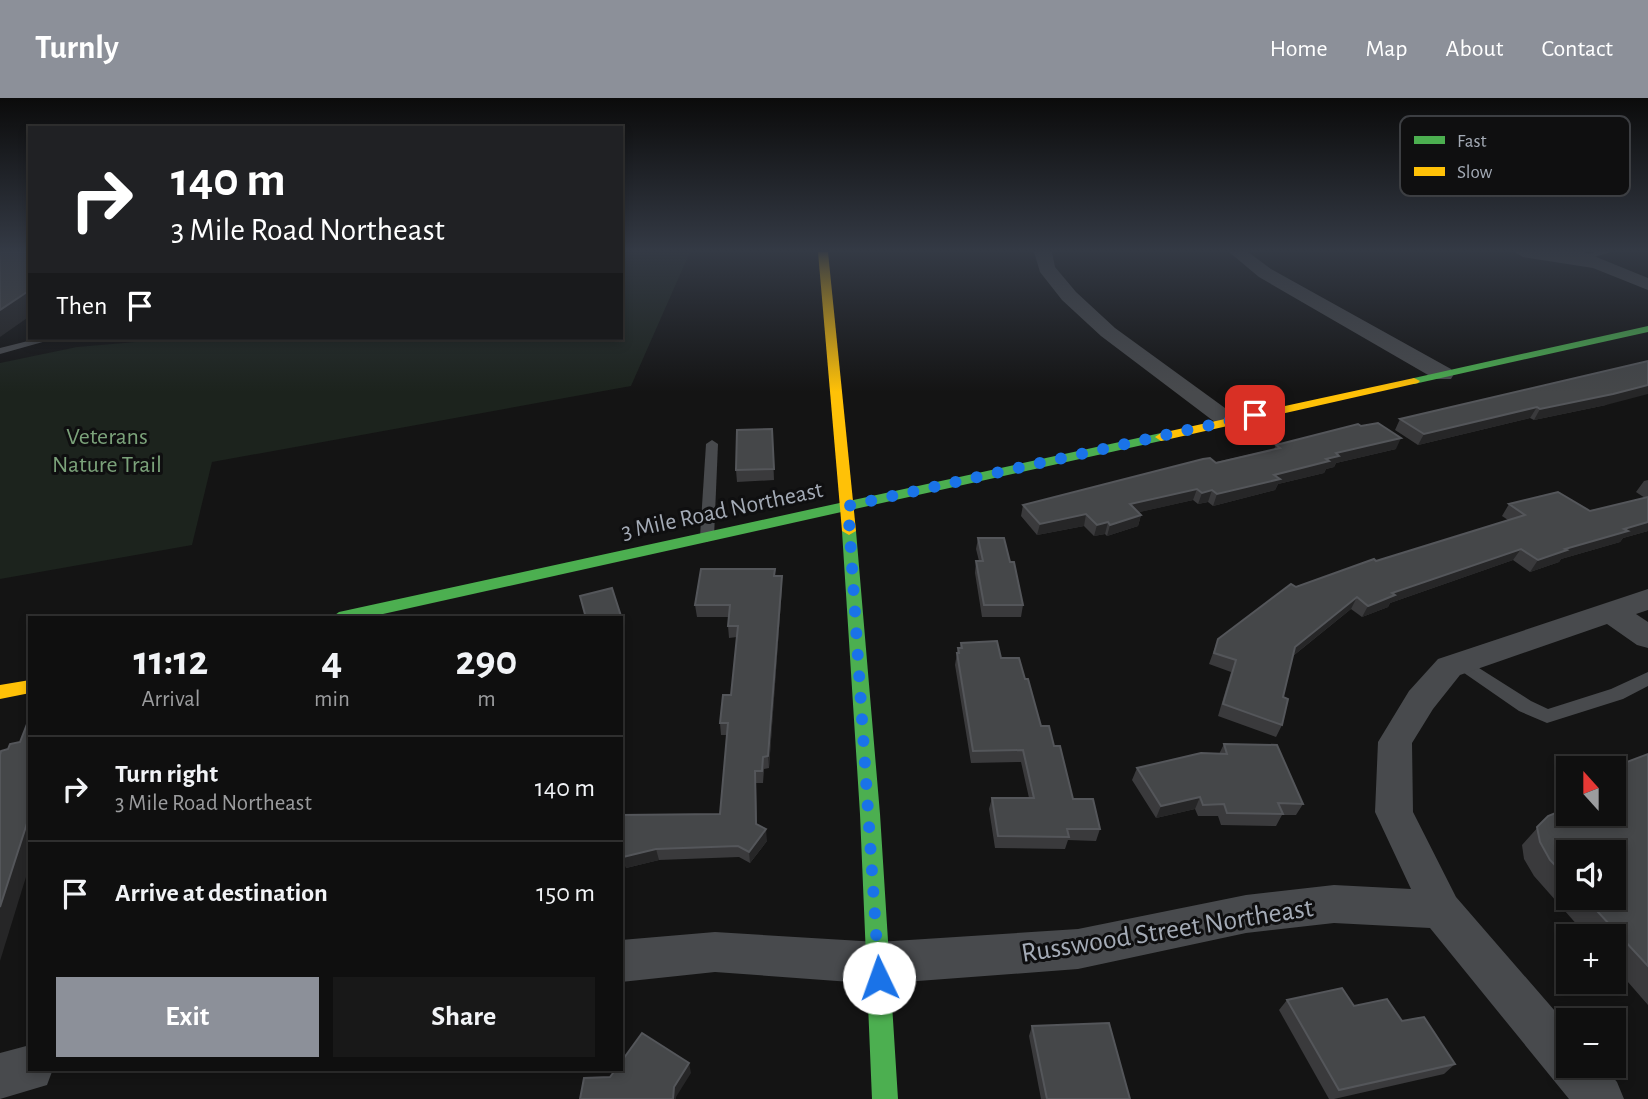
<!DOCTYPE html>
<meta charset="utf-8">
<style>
body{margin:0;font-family:"Alegreya Sans",sans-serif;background:#181818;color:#f1f3f6;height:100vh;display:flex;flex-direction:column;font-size:26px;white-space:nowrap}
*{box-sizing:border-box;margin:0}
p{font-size:23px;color:#9b9c9e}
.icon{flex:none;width:38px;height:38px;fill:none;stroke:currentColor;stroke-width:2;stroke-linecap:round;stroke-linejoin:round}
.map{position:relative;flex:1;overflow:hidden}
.side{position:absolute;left:28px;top:518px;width:595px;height:455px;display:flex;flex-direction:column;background:#0f0f0f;border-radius:0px;box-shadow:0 4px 10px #0003,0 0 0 2px #2f2f2f}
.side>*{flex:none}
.top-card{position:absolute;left:28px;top:28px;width:595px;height:214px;border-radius:0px;box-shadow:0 4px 10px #0003,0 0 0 2px #2f2f2f;background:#202124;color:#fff;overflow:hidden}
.needle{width:46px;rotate:339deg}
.controls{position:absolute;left:1556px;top:658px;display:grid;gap:14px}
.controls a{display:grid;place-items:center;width:70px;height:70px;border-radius:0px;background:#0f0f0f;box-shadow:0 4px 10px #0003,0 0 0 2px #2f2f2f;font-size:35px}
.pin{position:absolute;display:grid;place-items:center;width:60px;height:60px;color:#fff;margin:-30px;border-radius:14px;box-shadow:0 4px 10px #0006}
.me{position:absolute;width:77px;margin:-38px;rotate:357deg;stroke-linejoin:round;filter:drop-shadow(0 0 5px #0008)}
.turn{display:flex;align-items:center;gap:24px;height:147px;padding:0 28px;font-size:32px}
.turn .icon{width:91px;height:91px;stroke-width:2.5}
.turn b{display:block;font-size:49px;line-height:60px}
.then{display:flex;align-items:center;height:66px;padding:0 28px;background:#0003;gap:14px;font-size:26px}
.eta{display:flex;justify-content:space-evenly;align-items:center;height:119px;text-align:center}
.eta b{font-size:42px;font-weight:600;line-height:49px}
.button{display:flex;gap:14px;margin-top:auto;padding:14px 28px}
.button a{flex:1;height:80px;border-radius:0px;background:#8c9099;color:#fff;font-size:28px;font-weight:600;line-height:80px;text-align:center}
.button a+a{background:#181818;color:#f1f3f6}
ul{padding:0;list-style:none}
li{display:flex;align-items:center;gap:21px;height:105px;padding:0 28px;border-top:2px solid #2f2f2f}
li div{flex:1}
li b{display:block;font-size:26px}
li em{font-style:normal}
header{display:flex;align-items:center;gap:42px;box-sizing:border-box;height:98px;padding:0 35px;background:#8c9099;color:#fff}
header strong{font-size:33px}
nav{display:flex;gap:38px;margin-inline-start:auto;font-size:24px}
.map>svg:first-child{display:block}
.green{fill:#1c231d}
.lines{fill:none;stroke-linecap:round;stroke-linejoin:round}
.lane{fill:#484a4d;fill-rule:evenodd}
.street{fill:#484a4d;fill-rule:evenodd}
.fast{fill:#4caf50;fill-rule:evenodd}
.slow{fill:#ffc107;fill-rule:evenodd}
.wall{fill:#3a3a3c;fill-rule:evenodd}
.shaded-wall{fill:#262627}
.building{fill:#454749;stroke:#54565a;stroke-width:2}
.route{stroke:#1a73e8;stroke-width:12;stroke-dasharray:0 21.6}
.labels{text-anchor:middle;stroke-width:6;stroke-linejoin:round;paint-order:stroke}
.park-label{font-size:24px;fill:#7ba27a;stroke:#0f0f10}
.street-label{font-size:24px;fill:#a4abb6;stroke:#0f0f10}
.near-street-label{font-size:28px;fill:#a4abb6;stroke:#0f0f10}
.key{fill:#0f0f10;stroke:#3c3e42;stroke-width:2}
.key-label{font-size:19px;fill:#a4abb6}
</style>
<header>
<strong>Turnly</strong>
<nav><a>Home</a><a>Map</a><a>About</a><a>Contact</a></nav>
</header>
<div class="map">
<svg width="1648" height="1001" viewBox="0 0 1648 1001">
<rect width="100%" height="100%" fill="#141414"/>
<path class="green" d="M621 154H690L631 288 212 364 192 447 0 481V265L77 249 182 240H621Z"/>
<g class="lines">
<g class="lane">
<path d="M1594 154H1611L1581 163 1576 160Z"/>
<path d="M40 240H57L0 256V250Z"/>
<path d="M712 342 718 346 714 439 707 444 700 439 706 346Z"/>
<path d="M1460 558 1531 603 1548 611 1611 591 1648 574V588L1623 601 1547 625 1519 613 1454 568 1452 564 1454 560Z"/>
</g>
<g class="street">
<path d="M1034 154H1052L1055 169 1076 194 1115 230 1236 318 1240 323 1236 328H1220L1101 238 1062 202 1040 174Z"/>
<path d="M1229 154H1248L1271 171 1451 271 1454 276 1451 281H1435L1259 179Z"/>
<path d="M1515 154H1584L1648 180V192L1593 170 1523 159Z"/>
<path d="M1648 491V512L1636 516 1648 524V550L1637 547 1607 526 1460 577 1433 611 1412 645 1413 714 1456 799 1568 928V968H1603L1617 984 1624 1001H1569L1430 830 1334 825 1246 835 1078 871 878 886 715 874 621 884V842L715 834 878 844 1078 831 1246 797 1334 787 1411 791 1375 714 1378 644 1409 593 1438 561Z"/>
<path d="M30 947V971H53L47 987 0 1001V955Z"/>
</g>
<g class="fast">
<path d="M1648 228V234L1414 286 1408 283 1414 280Z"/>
<path d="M1161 335 1167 339 1165 342 365 520H331L339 514Z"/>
<path d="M849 429 856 433 880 716 898 1001H872L860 716 842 433Z"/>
</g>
<g class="slow">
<path d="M818 154H828L856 433 849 437 842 433Z"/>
<path d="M1414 280 1420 283 1418 285 1161 343 1155 339 1161 335Z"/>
<path d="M30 582V595L0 601V587Z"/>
</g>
</g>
<g class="wall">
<path d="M1648 263 1606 307 1534 322 1530 320 1418 347 1395 332 1400 321Z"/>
<path d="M772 331 774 382 737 384 736 372Z"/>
<path d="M1276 347 1396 351 1336 365 1334 369 1326 371 1324 375 1278 386 1275 392 1213 408 1208 404 1198 406 1193 402 1139 414 1141 417 1138 428 1107 438 1105 436 1094 438 1084 428 1037 437 1021 418 1023 407 1274 351Z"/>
<path d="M1648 382V433L1623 440 1620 444 1561 461 1559 464 1530 474 1513 462 1390 505 1388 509 1362 519 1351 511 1293 558 1283 599 1282 627 1276 639 1218 618 1231 574 1209 566 1218 541 1296 489 1508 422 1502 418 1509 406 1590 413 1645 400 1636 394 1644 383Z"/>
<path d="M978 440 1010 464 1023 507 1021 519H982L975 475 976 463H979L976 451Z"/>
<path d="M775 478H782V489L769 670 764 671 763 685H756L757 726 767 743 750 765 739 759 659 762 626 770 623 759 720 716 727 637H721L720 625 731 597 737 539 729 540 728 528 729 519H697L695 507Z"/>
<path d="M961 545 1001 560 1025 581 1041 628 1054 648 1073 701 1100 731 1096 743 1068 742 1065 751 995 750 989 711 992 700H1029L1021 664 971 665 955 567 957 555 958 550H960Z"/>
<path d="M1224 646 1303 706 1296 717H1282L1276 728 1221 727 1218 718H1198L1195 711 1156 720 1132 682 1137 670 1219 656Z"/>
<path d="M1648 656V907L1614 868V838H1587L1534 778 1524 761 1522 747 1548 718 1614 716V670ZM1568 754 1614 800H1568Z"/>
<path d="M1287 902 1354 908 1402 923 1455 966 1444 976 1334 1001H1329L1279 912Z"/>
<path d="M1032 928 1130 1001H1041L1029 938Z"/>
</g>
<g class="shaded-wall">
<path d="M30 192V218L0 239V212Z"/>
<path d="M1648 287V296L1606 307 1534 322 1540 311Z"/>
<path d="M1537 309 1530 320 1418 347 1424 336Z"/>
<path d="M1401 340 1396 351 1336 365 1334 369 1326 371 1324 375 1278 386 1275 392 1213 408 1217 396 1336 355Z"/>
<path d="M1197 391 1193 402 1127 417 1130 406Z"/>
<path d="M1212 392 1208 404 1198 406 1202 395Z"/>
<path d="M1086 416 1084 428 1037 437 1040 426Z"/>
<path d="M1141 417 1138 428 1107 438 1110 427Z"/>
<path d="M1108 424 1105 436 1094 438 1097 427Z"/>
<path d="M1648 424V433L1623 440 1620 444 1561 461 1559 464 1530 474 1538 462 1565 451 1624 431Z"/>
<path d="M1521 451 1513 462 1390 505 1388 509 1362 519 1368 508 1392 495Z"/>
<path d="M782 478V489L769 670 768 658Z"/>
<path d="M1357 499 1351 511 1289 561 1295 549Z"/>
<path d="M1200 699 1195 711 1156 720 1161 708Z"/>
<path d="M30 716V766L0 863V809Z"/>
<path d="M766 731 767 743 750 765 749 754Z"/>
<path d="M656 751 659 762 626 770 623 759Z"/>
<path d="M689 965 691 975 676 999V1001H673L674 989Z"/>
</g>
<g class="building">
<path d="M0 154H30V192L0 212Z"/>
<path d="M1648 263V287L1613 296 1540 311 1537 309 1424 336 1400 321Z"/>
<path d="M1378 325 1401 340 1336 355 1339 358 1326 361 1329 363 1274 377 1280 381 1217 396 1212 392 1202 395 1197 391 1130 406 1141 417 1110 427 1108 424 1097 427 1086 416 1040 426 1023 407 1203 361 1210 360 1216 365 1280 350 1276 347 1358 326 1361 328Z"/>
<path d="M772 331 774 371 736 372 737 332Z"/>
<path d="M1558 394 1590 413 1648 399V424L1624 431 1628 433 1565 451 1567 452 1538 462 1521 451 1392 495 1395 497 1368 508 1357 499 1295 549 1283 599 1288 601 1282 627 1223 606 1236 562 1214 555 1218 541 1291 486 1296 489 1374 461 1376 463 1525 417 1509 406Z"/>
<path d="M978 440H1004L1010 464H1014L1023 507H984L976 463H983Z"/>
<path d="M701 471H775L774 478H782L768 658 763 659 762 673H755L756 726 766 731 749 754 738 748 656 751 623 759 621 746V717L720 716 728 625H720L723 597H731L738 528H728L730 507H695Z"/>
<path d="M612 490 621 518 614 520H586L580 498Z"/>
<path d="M997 543 1001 560H1019L1025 581H1028L1041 628H1049L1054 648H1060L1073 701H1093L1100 731H1067L1069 739 998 738 992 700H1034L1023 652 973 653 957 555H959L958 550H962L961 545Z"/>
<path d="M29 621H30V716L0 809V657L1 653 8 651 10 646 20 644Z"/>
<path d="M1224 646 1277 647 1303 706 1278 705 1283 716 1227 715 1224 706 1203 707 1200 699 1161 708 1137 670 1201 655 1227 656Z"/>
<path d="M1648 656V868L1585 800H1614V754H1568V781L1550 762 1540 744 1537 729 1548 718 1568 710V716H1614V692L1625 687 1614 677V670H1611Z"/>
<path d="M1342 890 1354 908 1387 901 1402 923 1424 919 1455 966 1339 992 1287 902Z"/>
<path d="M1109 925 1130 1001H1047L1032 928Z"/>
<path d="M642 935 689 965 674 989 673 1001H580L584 980 610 979 616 971H621V964Z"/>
</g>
<linearGradient id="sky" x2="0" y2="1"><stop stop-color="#0b0b0b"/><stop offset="0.52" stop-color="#343a45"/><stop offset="1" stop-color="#343a45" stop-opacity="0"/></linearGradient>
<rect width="1648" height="294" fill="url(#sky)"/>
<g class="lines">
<path class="route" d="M879 880 848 408 1255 317"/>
</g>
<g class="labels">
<g class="park-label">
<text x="107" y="346">Veterans<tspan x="107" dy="28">Nature Trail</tspan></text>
</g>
<g class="street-label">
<text transform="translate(722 412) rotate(-12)" y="8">3 Mile Road Northeast</text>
</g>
<g class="near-street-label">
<text transform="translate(1167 831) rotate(-9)" y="10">Russwood Street Northeast</text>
</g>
</g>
<rect x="1400" y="18" width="230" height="80" rx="10" class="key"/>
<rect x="1414" y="38" width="31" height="8" fill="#4caf50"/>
<rect x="1414" y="69" width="31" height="9" fill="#ffc107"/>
<g class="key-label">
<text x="1457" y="49">Fast</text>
<text x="1457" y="80">Slow</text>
</g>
</svg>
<div class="controls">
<a><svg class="needle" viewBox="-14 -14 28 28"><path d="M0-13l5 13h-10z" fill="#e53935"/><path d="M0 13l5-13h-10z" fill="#9b9c9e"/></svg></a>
<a><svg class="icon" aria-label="sound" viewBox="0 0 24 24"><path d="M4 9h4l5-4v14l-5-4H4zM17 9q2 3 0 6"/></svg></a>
<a>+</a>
<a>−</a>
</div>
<div class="pin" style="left:1255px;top:317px;background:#d93025"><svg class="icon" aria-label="arrive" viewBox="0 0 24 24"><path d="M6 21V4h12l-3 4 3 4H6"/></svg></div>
<svg class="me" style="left:879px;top:880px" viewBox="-20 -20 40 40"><circle r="19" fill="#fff"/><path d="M0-13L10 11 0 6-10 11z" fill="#1a73e8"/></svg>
<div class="top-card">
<div class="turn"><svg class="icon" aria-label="right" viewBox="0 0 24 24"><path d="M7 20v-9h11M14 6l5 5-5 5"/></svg><div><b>140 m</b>3 Mile Road Northeast</div></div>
<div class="then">Then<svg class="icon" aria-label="arrive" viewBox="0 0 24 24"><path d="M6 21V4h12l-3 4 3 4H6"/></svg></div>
</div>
<section class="side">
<div class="eta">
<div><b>11:12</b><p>Arrival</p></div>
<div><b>4</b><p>min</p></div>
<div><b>290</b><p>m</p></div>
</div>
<ul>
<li><svg class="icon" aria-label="right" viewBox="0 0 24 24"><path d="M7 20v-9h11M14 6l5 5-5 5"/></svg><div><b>Turn right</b><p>3 Mile Road Northeast</p></div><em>140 m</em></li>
<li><svg class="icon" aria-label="arrive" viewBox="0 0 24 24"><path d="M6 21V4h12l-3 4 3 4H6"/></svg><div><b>Arrive at destination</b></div><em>150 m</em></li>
</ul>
<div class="button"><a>Exit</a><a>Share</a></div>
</section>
</div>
